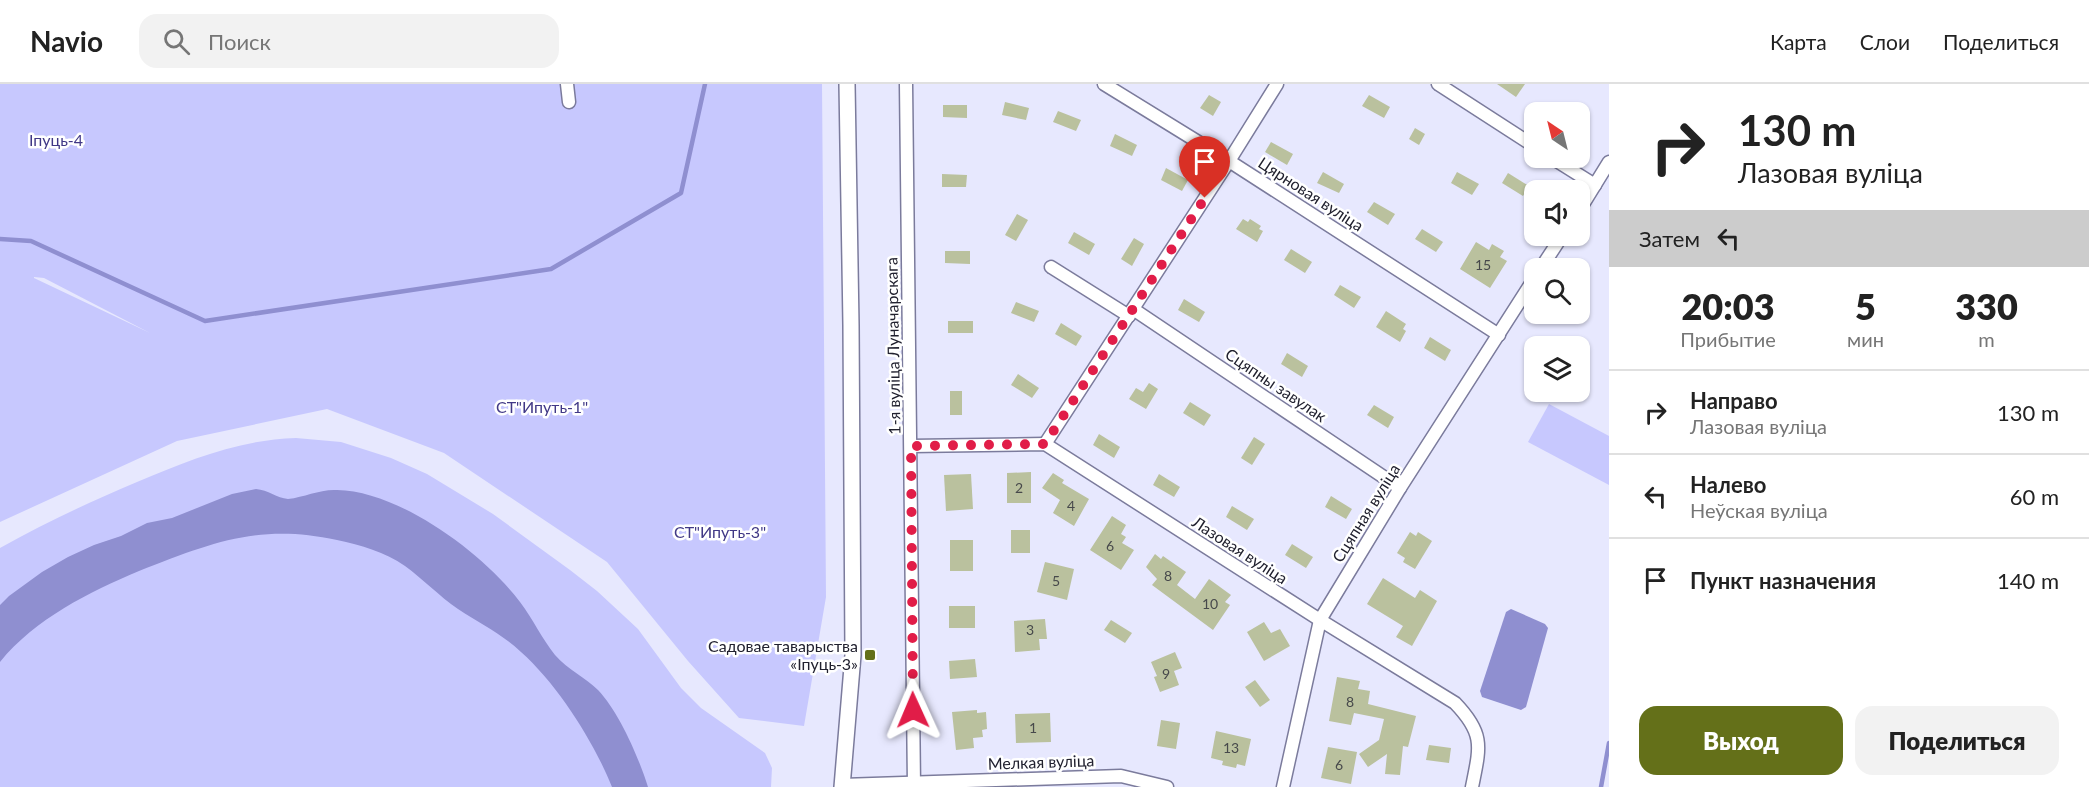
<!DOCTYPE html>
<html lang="ru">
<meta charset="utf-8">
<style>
body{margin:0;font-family:Lato,sans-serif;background:#f2f2f2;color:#222;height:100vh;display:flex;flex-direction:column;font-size:22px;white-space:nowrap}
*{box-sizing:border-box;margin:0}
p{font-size:20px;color:#767676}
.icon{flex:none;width:33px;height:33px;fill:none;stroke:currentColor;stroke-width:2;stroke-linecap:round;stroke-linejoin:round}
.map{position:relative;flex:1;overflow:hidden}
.panel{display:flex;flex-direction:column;background:#fff;width:480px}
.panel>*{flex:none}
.top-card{background:#fff;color:#222;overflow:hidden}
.needle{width:39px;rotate:325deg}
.buttons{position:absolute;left:1524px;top:18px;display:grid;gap:12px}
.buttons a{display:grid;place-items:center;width:66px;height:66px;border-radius:12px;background:#fff;box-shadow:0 2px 4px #0004;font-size:30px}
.pin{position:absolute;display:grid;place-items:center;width:51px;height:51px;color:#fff;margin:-62px -26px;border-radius:50% 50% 50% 0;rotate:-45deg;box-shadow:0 0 6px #0007}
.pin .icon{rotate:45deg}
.me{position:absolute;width:66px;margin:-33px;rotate:359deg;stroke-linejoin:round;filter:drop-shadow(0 0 4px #0008)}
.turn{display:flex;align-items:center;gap:21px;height:126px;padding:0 30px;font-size:27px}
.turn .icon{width:78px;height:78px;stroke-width:2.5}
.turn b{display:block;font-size:42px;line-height:51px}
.then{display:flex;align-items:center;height:57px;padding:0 30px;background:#0003;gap:12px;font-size:22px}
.eta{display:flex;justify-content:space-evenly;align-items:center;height:102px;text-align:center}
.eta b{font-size:36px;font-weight:800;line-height:42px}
.primary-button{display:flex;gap:12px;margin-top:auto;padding:12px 30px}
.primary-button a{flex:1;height:69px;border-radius:18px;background:#647019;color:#fff;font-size:24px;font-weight:800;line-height:69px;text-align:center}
.primary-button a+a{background:#f2f2f2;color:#222}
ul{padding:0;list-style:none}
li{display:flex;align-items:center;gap:18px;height:84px;padding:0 30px;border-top:2px solid #e0e0e0}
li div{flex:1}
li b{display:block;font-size:22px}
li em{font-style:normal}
header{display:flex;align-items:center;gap:36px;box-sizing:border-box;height:84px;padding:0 30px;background:#fff;border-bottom:2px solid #e0e0e0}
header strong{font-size:28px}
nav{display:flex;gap:33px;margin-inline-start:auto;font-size:21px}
.search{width:420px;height:54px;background:#f2f2f2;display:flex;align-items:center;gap:15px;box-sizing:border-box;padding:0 21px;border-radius:18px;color:#767676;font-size:22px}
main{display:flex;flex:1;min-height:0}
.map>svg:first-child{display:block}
.green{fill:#c7c8fe;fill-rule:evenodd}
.water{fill:#8f8fd0}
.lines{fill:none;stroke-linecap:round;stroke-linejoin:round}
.stream{stroke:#8f8fd0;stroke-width:4.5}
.building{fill:#bac19e}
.minor-casing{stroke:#7b7b9c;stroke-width:15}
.tertiary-casing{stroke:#7b7b9c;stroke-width:18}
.minor{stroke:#fff;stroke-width:12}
.tertiary{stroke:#fff;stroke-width:15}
.route{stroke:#e11d48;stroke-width:10;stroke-dasharray:0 18}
.poi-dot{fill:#647019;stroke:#fff;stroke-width:2}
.labels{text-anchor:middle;stroke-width:5;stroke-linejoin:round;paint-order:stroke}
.number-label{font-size:14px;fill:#47494b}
.park-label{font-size:16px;fill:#403886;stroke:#fff}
.street-label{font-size:16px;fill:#21212f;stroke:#fff}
.poi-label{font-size:16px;fill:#21212f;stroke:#fff;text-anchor:end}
</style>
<header>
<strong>Navio</strong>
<div class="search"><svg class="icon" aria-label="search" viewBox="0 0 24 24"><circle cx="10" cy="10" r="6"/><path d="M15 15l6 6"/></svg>Поиск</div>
<nav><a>Карта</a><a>Слои</a><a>Поделиться</a></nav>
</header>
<main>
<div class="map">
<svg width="1609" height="703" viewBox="0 0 1609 703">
<rect width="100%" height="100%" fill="#e7e8fe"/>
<g class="green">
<path d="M0 0H822L826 513 804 642 739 634 688 577 607 478 444 369 327 325 177 357 0 438ZM34 193 44 194 150 249 34 194Z"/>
<path d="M1549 320 1609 352V401L1528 358Z"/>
<path d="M296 354 341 358 391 374 427 390 493 430 570 486 597 507 638 545 681 604 701 624 765 669 772 684 771 703H0V464C44 439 90 418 137 398 190 376 237 356 296 354Z"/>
</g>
<g class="water">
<path d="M256 405C268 406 277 414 288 415 305 413 320 405 337 406 400 407 484 470 520 518 533 535 542 555 555 571 568 586 585 593 598 606 619 628 639 674 648 703H612C594 658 558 601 521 568 502 550 479 539 458 525 439 512 423 495 405 482 385 468 361 461 337 456 259 439 211 459 139 487 89 508 35 535 0 578V521L9 512 42 488 68 473 94 461 121 452 147 439 172 434 232 410Z"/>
<path d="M1511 525 1545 540 1548 544 1526 623 1521 626 1482 613 1480 607 1506 528Z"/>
</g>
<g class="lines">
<g class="stream">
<path d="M0 155 31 157 205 237 551 185 681 109 705 0"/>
<path d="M1601 703 1609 659"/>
</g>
</g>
<g class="building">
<path d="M1497 0H1525L1516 13Z"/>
<path d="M1209 11 1221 18 1213 32 1200 24Z"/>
<path d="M1369 11 1390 23 1384 34 1362 22Z"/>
<path d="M1005 18 1029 24 1026 36 1002 31Z"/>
<path d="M943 21H967V34L943 33Z"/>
<path d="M1058 27 1081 36 1076 47 1053 38Z"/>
<path d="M1415 44 1425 50 1419 61 1409 55Z"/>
<path d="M1115 50 1137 61 1132 72 1110 62Z"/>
<path d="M1271 58 1293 70 1287 81 1265 68Z"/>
<path d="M1166 84 1188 96 1182 107 1161 96Z"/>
<path d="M1323 88 1344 100 1339 109 1317 99Z"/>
<path d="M1457 88 1479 100 1472 111 1451 99Z"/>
<path d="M1508 89 1529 102 1523 112 1502 99Z"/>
<path d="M942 90 967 91 966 103H942Z"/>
<path d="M1374 118 1395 130 1388 141 1367 128Z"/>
<path d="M1017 130 1028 136 1016 157 1005 151Z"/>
<path d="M1243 135 1248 138 1250 135 1261 142 1259 145 1263 147 1257 158 1236 145Z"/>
<path d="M1422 145 1443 158 1436 168 1415 155Z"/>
<path d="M1074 148 1095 160 1089 171 1068 159Z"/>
<path d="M1134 154 1144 160 1132 182 1121 175Z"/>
<path d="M1476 158 1489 166 1492 160 1504 167 1500 173 1507 177 1490 204 1460 185Z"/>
<path d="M1291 165 1312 178 1305 189 1284 176Z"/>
<path d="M945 167H970V180L945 179Z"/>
<path d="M1340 201 1361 213 1354 224 1334 211Z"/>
<path d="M1184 215 1205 228 1199 238 1178 226Z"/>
<path d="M1016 218 1039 227 1034 238 1011 229Z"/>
<path d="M1386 227 1406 240 1403 245 1406 247 1400 258 1376 243Z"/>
<rect x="948" y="237" width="25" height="12"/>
<path d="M1061 239 1082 252 1076 262 1055 250Z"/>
<path d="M1430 253 1451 266 1445 277 1424 264Z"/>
<path d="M1287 269 1308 282 1302 293 1281 280Z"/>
<path d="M1018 290 1039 304 1032 314 1011 301Z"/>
<path d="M1149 299 1158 305 1146 325 1129 315 1136 304 1143 308Z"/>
<rect x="950" y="307" width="12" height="24"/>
<path d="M1190 318 1211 331 1204 342 1183 329Z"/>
<path d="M1374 321 1394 333 1388 344 1367 331Z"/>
<path d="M1099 350 1120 363 1114 374 1093 361Z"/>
<path d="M1254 353 1265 360 1252 381 1241 374Z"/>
<path d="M1031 388V419H1007V389Z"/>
<path d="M1053 389 1064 396 1062 399 1089 415 1074 442 1053 429 1060 416 1042 404Z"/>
<path d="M971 390 973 425 946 427 944 391Z"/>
<path d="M1159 390 1180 403 1174 413 1153 401Z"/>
<path d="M1331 412 1352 425 1346 435 1325 423Z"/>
<path d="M1232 422 1254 435 1247 446 1226 433Z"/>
<path d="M1112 432 1126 441 1121 450 1126 453 1122 459 1134 466 1121 486 1090 466Z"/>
<rect x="1011" y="446" width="19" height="23"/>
<path d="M1410 448 1416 452 1418 448 1432 457 1415 485 1403 478 1405 474 1397 469Z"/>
<rect x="950" y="456" width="23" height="31"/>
<path d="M1292 460 1313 473 1306 484 1285 471Z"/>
<path d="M1155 470 1161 475 1163 472 1186 488 1177 501 1195 515 1209 495 1231 511 1225 518 1230 521 1213 546 1152 501 1157 495 1146 483Z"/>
<path d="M1045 478 1074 485 1067 516 1037 508Z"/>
<path d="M1383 494 1415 514 1420 506 1437 517 1412 562 1396 553 1403 542 1367 520Z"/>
<rect x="949" y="522" width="26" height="22"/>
<path d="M1045 535 1047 555H1039L1040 566 1015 568 1014 537Z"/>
<path d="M1111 536 1132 549 1125 559 1104 546Z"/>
<path d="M1264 538 1271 549 1280 545 1290 562 1264 577 1247 548Z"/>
<path d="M1175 568 1182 584 1174 587 1179 601 1160 608 1154 593 1157 592 1151 578Z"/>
<path d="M975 575 977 593 950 595 949 577Z"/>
<path d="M1337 593 1360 597 1358 605 1370 607 1368 620 1416 632 1408 663 1403 662 1400 691 1385 690 1387 670 1368 683 1359 670 1379 656 1384 635 1354 629 1351 641 1329 637Z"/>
<path d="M1255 596 1270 616 1260 623 1245 603Z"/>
<path d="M977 626V629L986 628 987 645 982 646 983 653 973 654 974 664 956 666 952 628Z"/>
<path d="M1050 629 1051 658 1016 659 1015 630Z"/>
<path d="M1161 636 1180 639 1176 665 1157 662Z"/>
<path d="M1216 647 1251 655 1245 682 1237 680 1236 684 1222 681 1223 677 1211 674Z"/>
<path d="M1429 661 1451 664 1449 679 1426 676Z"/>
<path d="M1328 663 1357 668 1351 700 1321 694Z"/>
</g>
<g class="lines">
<g class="minor-casing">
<g id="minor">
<path d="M567 0 569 18"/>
<path d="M906 0 914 703"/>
<path d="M1104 0 1229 77 1499 251"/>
<path d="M1438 0 1534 62"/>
<path d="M1552 74 1595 101"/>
<path d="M1580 125 1609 78"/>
<path d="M1051 183 1129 232"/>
<path d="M1541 184 1562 152"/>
<path d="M1133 225 1400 404"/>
<path d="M1045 360 1229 77 1277 0"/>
<path d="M911 362 1045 360 1320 536 1455 619C1485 650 1480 663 1472 703"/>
<path d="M842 701 1121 692 1167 703"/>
<path d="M1283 703 1320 536 1400 404 1534 195"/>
</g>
</g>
<g class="tertiary-casing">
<path id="tertiary" d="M842 703 853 571 851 241 847 0"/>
</g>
<use href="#minor" class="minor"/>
<use href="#tertiary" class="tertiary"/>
</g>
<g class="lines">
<path class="route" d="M913 626 911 362 1045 360 1205 114"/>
</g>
<rect class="poi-dot" x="864" y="565" width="12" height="12" rx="3"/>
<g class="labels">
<g class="number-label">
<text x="1483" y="186">15</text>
<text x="1019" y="409">2</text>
<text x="1071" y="427">4</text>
<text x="1110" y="467">6</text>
<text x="1168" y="497">8</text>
<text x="1056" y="502">5</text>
<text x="1210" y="525">10</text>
<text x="1030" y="551">3</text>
<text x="1166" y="595">9</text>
<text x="1350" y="623">8</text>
<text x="1033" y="649">1</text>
<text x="1231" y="669">13</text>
<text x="1339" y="686">6</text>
</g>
<g class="park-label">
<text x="56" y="62">Іпуць-4</text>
<text x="542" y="329">СТ"Ипуть-1"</text>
<text x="720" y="454">СТ"Ипуть-3"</text>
</g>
<g class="street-label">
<text transform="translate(1311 110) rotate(33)" y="6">Цярновая вуліца</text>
<text transform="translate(893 262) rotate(-91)" y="6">1-я вуліца Луначарскага</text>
<text transform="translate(1276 301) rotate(34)" y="6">Сцяпны завулак</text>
<text transform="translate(1366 429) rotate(-58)" y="6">Сцяпная вуліца</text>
<text transform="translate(1240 466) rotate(33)" y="6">Лазовая вуліца</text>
<text transform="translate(1041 678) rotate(-2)" y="6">Мелкая вуліца</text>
</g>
<g class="poi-label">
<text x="858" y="568">Садовае таварыства<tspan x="858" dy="18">«Іпуць-3»</tspan></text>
</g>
</g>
</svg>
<div class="buttons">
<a><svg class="needle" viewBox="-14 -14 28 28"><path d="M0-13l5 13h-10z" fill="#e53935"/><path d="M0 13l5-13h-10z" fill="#767676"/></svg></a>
<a><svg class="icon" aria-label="sound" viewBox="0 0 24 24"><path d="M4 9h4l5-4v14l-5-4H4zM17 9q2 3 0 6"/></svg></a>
<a><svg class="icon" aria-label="search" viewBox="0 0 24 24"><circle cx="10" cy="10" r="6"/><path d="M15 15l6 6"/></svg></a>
<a><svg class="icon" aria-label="layers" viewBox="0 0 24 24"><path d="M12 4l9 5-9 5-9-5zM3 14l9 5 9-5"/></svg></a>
</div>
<div class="pin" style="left:1205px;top:114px;background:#d93025"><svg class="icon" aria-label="arrive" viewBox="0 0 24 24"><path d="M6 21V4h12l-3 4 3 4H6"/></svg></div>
<svg class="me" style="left:913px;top:626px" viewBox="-20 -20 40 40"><path d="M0-17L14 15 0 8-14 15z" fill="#e11d48" stroke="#fff" stroke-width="4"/></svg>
</div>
<section class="panel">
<div class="top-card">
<div class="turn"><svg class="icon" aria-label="right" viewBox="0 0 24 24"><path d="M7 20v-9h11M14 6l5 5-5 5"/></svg><div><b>130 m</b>Лазовая вуліца</div></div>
<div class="then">Затем<svg class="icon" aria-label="left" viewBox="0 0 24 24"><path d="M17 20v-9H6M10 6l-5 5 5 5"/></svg></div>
</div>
<div class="eta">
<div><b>20:03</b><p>Прибытие</p></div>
<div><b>5</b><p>мин</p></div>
<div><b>330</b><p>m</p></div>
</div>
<ul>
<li><svg class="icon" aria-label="right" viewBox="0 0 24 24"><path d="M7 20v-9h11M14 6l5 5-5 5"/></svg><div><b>Направо</b><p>Лазовая вуліца</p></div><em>130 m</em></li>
<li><svg class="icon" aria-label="left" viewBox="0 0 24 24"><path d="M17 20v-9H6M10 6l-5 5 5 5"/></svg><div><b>Налево</b><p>Неўская вуліца</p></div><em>60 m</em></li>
<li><svg class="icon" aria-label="arrive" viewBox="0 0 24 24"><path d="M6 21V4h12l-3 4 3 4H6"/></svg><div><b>Пункт назначения</b></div><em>140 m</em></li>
</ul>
<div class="primary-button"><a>Выход</a><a>Поделиться</a></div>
</section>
</main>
